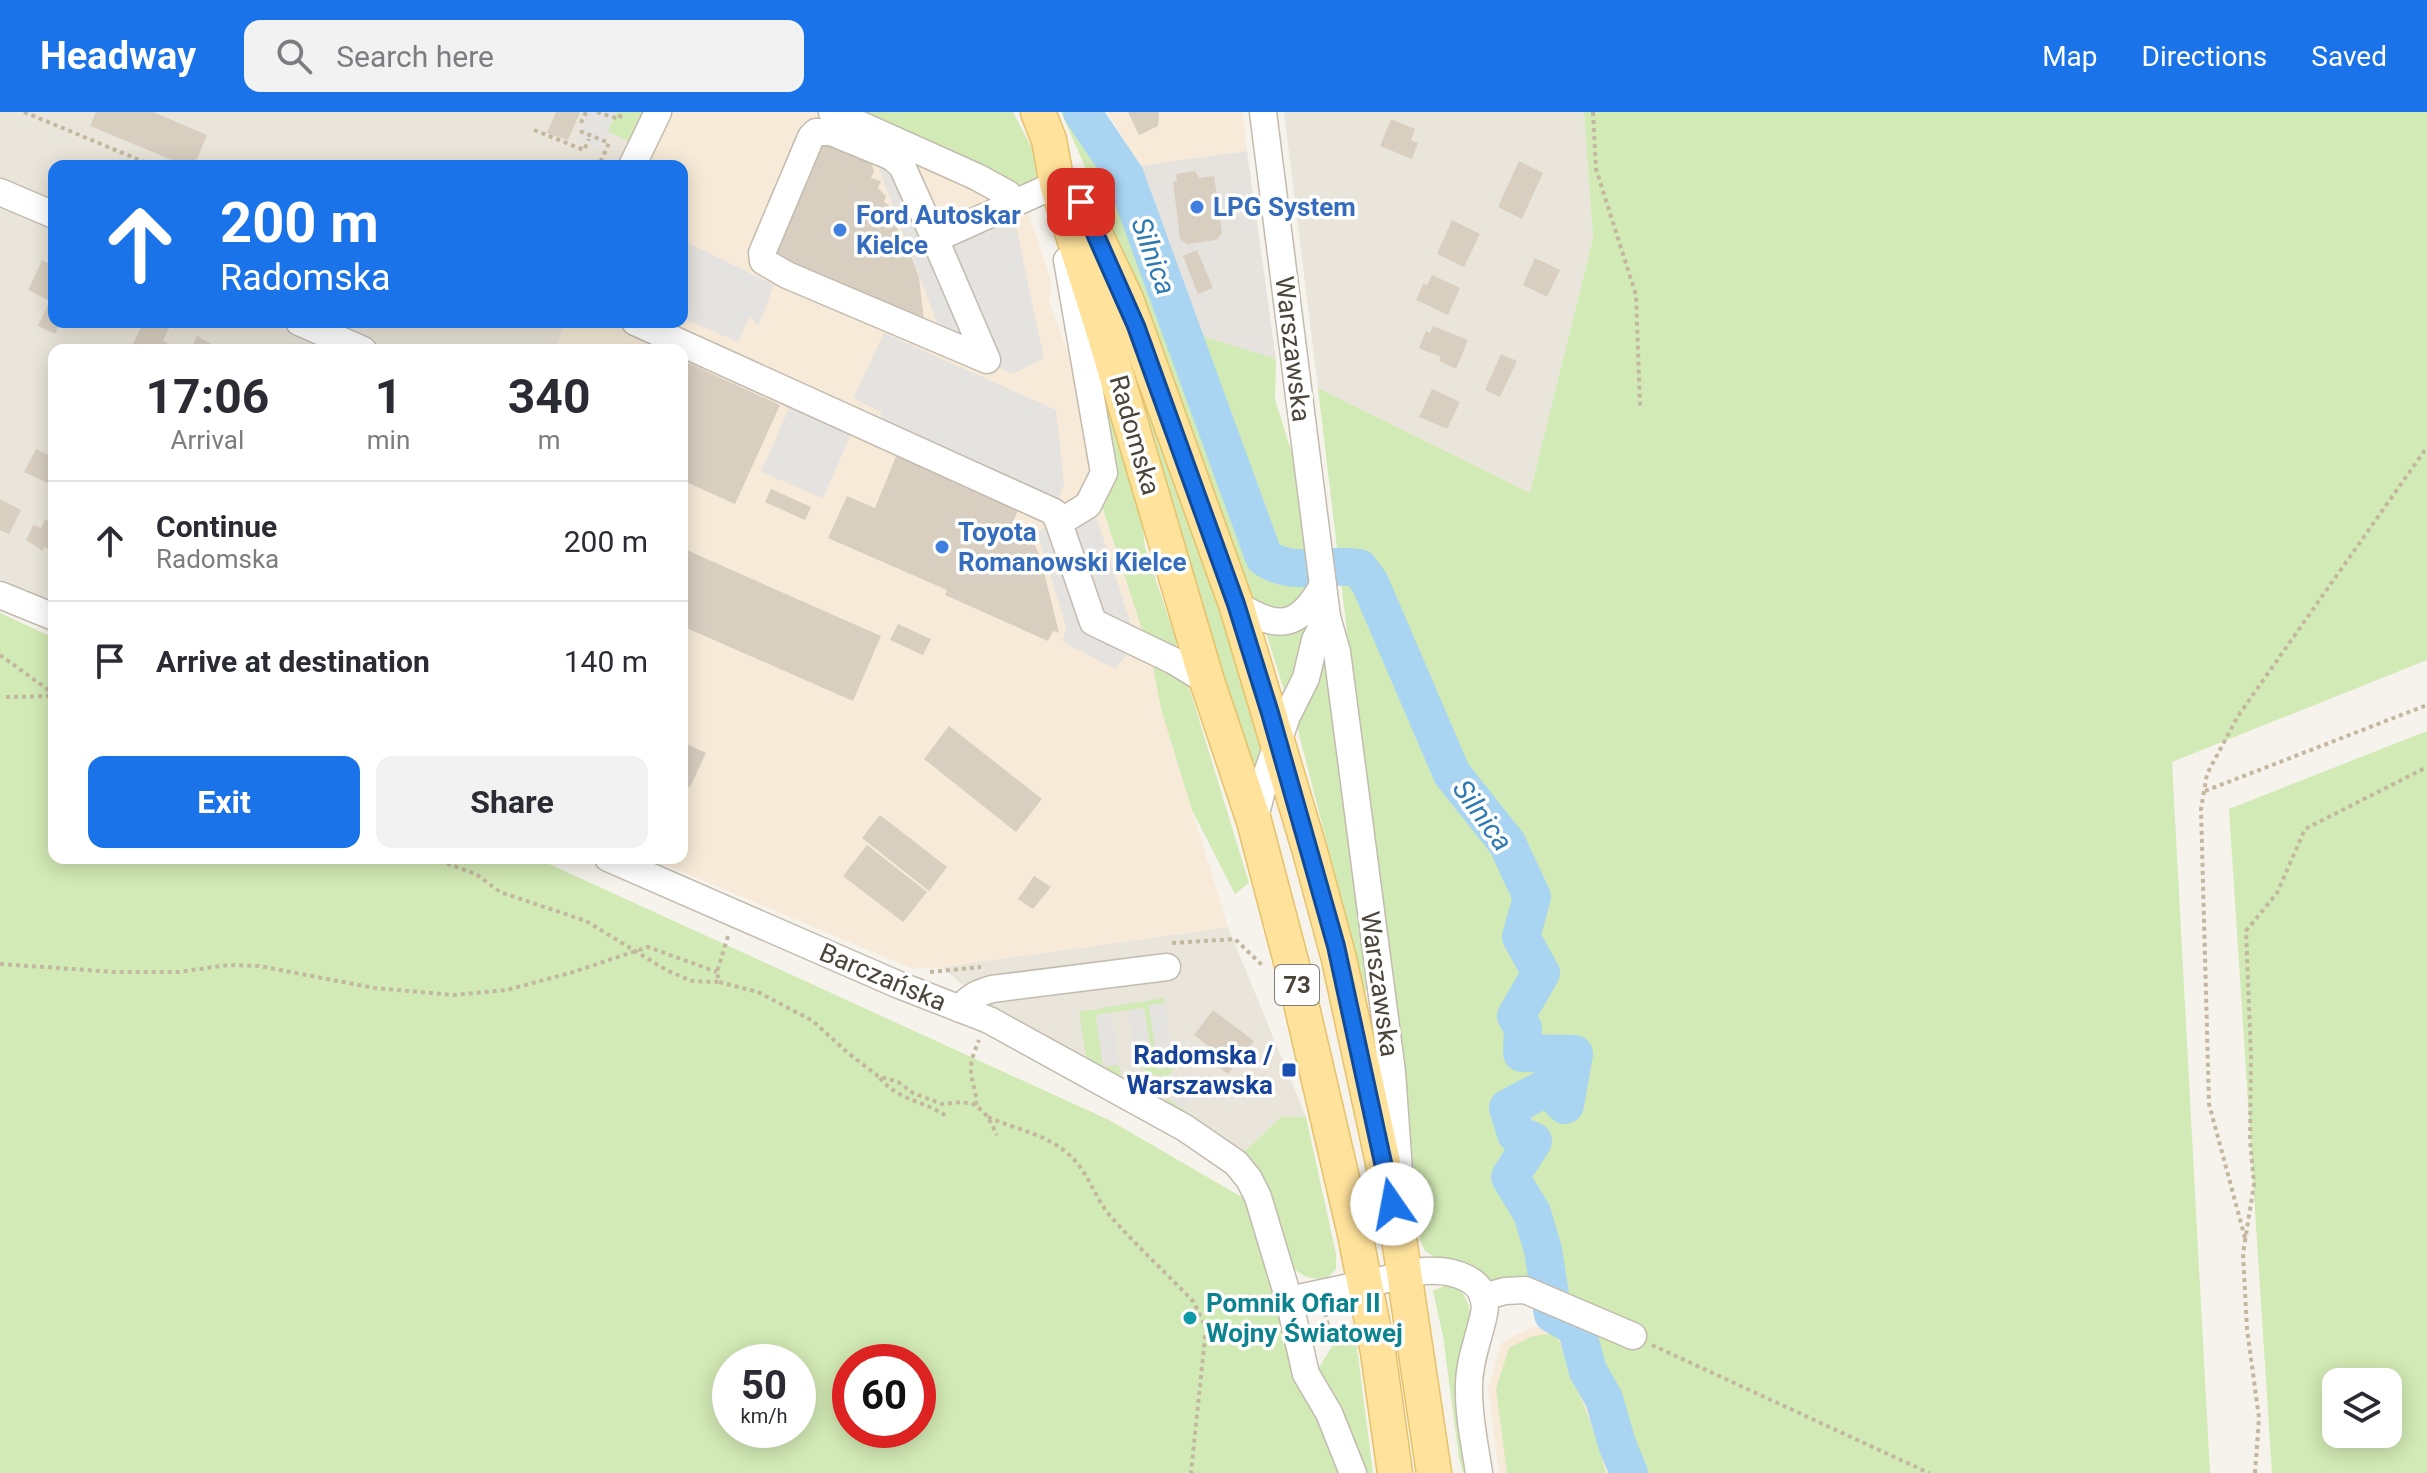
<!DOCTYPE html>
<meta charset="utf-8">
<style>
body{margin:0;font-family:Roboto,sans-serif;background:#f2f2f3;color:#2b2b33;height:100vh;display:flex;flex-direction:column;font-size:30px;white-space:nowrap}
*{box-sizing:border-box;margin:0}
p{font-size:26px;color:#7c7c81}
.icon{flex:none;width:44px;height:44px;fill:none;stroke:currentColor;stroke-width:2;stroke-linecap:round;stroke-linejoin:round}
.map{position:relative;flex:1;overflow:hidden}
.side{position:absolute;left:48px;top:232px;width:640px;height:520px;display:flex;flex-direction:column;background:#fff;border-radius:16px;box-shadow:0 4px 20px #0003}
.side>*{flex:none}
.guide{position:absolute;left:48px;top:48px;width:640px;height:168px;border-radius:16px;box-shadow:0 4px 20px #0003;background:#1a73e8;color:#fff;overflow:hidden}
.tools{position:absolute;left:2322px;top:1256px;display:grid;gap:16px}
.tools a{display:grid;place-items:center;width:80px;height:80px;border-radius:16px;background:#fff;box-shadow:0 4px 20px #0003;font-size:40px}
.speed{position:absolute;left:712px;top:1232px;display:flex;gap:16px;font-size:40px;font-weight:700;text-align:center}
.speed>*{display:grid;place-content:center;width:104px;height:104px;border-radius:50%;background:#fff;box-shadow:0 4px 20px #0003;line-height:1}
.speed small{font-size:20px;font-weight:400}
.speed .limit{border:12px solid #d22;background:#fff;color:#111}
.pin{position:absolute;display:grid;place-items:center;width:68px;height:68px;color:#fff;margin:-34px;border-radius:16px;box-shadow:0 4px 12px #0006}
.me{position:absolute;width:88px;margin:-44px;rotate:348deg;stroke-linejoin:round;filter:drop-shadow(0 0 6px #0008)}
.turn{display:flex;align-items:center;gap:28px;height:168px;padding:0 40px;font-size:36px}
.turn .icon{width:104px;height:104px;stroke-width:2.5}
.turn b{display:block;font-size:56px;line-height:68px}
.eta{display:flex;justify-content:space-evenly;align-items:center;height:136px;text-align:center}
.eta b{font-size:48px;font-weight:700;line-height:56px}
.button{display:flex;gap:16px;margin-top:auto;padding:16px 40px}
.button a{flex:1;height:92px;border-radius:16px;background:#1a73e8;color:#fff;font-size:32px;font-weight:700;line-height:92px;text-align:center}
.button a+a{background:#f2f2f3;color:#2b2b33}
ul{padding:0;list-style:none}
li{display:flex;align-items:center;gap:24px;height:120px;padding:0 40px;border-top:2px solid #e1e1e2}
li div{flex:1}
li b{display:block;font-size:30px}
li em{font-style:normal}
header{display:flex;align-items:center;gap:48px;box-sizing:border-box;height:112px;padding:0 40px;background:#1a73e8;color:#fff}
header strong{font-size:38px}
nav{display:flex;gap:44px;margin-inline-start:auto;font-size:28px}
.search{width:560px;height:72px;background:#f2f2f3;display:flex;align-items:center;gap:20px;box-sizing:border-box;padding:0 28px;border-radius:16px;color:#7c7c81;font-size:30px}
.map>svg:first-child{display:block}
.residential{fill:#eae5da}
.commercial{fill:#f7ead8}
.industrial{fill:#e6e2dd}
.green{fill:#d2eab5;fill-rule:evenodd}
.parking{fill:#e5e3e0}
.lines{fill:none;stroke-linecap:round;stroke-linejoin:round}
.river{stroke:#a9d4f2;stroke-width:38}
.building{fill:#d8cfc1}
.minor-casing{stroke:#c2bbae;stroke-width:29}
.major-casing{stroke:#e6c16a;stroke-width:37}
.path{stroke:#c4b79f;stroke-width:4;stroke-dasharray:4 4;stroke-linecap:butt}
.minor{stroke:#fff;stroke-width:26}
.major{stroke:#ffe39c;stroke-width:34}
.route-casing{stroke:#114b97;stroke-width:20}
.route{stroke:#1a73e8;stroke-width:14}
.shop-dot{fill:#3f7fe0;stroke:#fff;stroke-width:3}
.transit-dot{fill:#1a4fb4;stroke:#fff;stroke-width:3}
.culture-dot{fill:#0f9aa8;stroke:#fff;stroke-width:3}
.labels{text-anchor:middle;stroke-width:7;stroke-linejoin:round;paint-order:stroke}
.shield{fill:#fff;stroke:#817c74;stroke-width:2}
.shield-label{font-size:24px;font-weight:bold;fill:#4b4439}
.shop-label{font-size:26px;font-weight:bold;fill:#366cbe;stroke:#fff;text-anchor:start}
.street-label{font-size:26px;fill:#4b4439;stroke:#fff}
.transit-label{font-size:26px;font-weight:bold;fill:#164399;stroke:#fff;text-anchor:end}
.culture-label{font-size:26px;font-weight:bold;fill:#0d838f;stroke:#fff;text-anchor:start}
.water-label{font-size:28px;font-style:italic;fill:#2e7ab2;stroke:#fff}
</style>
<header>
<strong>Headway</strong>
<div class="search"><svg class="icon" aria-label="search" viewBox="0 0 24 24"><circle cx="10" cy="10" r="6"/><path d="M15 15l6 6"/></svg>Search here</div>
<nav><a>Map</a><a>Directions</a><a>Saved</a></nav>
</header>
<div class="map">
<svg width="2427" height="1361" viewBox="0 0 2427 1361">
<rect width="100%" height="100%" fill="#f6f3ec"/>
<g class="residential">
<path d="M0 0H661L637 54H54V210H566L554 238H54V491L0 467Z"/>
<path d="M1284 0H1584L1593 126 1530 381 1318 276Z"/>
<path d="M1228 815 1306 1005H1281L1241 1043 997 903 942 855Z"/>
</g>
<g class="commercial">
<path d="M661 0H828L1023 86 1051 169 1049 190 1080 273 1099 386 1152 549 1161 597 1228 815 942 855 913 857 650 746H682V238H554L566 210H682V54H637Z"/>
<path d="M1108 0H1242L1247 39 1138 54Z"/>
<path d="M1560 1213 1614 1361H1499L1488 1275 1502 1230 1532 1215Z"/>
</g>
<path class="industrial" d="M1247 39 1276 247 1196 223 1134 64 1138 54Z"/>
<g class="green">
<path d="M617 0H645L631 30 608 19Z"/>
<path d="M828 0H1013L1034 40 1038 68 1023 86Z"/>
<path d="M1061 0H1096L1106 21 1134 64 1196 222 1276 247 1275 287 1292 342 1305 434 1303 439 1307 477C1288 498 1278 506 1253 486L1135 169Z"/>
<path d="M1584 0H2427V548L2172 650 2210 1361H1614L1560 1213 1563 1195 1493 1179 1425 1139 1420 1128 1418 1087 1383 823 1318 276 1530 381 1593 126Z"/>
<path d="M1090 222 1142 403 1145 435 1175 525 1177 536 1173 540 1145 527 1101 391Z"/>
<path d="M1121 224 1217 483 1262 627V641L1254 661 1178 422Z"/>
<path d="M0 501 54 526V746H536L1109 1008 1247 1088 1295 1264 1343 1361H0ZM730 1250H798V1318H730ZM850 1250H918V1318H850Z"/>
<path d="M1308 512 1306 530 1286 584 1266 521 1280 524Z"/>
<path d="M1325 539 1368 875 1365 881 1296 610Z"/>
<path d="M1152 549 1189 575 1249 771 1235 782 1192 698 1161 597Z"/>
<path d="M2427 619V1361H2272L2229 697ZM2336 1270H2388V1322H2336Z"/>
<path d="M1164 886 1165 891 1149 894 1158 957 1174 955 1168 964 1154 963 1136 953 1153 951 1144 896 1096 903 1103 954 1119 953 1121 965 1163 988 1168 987 1183 998 1181 1003 1087 951 1079 900Z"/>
<path d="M1281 1005H1306L1336 1142V1157L1327 1166C1311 1168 1303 1165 1292 1155L1241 1043Z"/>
<path d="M1446 1173C1465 1176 1468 1189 1471 1205L1468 1361H1463L1459 1346 1443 1224 1433 1179Z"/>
<path d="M1556 1221 1597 1328 1606 1361H1507L1496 1277 1509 1236 1533 1224Z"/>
<path d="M1356 1228 1373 1361H1361L1318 1257 1333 1233Z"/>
</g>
<g class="parking">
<path d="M588 0H616L600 36 577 27Z"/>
<path d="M911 46 941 110 1000 86 1013 101 1044 246 1013 262 944 229 879 57Z"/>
<path d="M682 128 774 173 758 215 750 204 738 230 682 206Z"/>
<path d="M884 221 1056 298 1064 372 1054 400 882 322 881 300 853 286Z"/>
<path d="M790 294 852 320 823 386 761 360Z"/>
<path d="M1088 393 1094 398 1137 531 1115 557 1063 530 1066 514 1037 420Z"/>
<path d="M1165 891 1174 955 1158 957 1149 893Z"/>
<path d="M1144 896 1153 952 1136 953 1128 898Z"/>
<path d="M1112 901 1119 953 1103 955 1096 903Z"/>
<path d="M1190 962 1203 972 1183 997 1171 987Z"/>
</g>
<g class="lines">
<path class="river" d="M1082 0 1125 64 1264 445C1292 466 1326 450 1359 456L1370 471 1452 662 1507 731 1532 785 1521 825 1541 861 1516 904 1523 916 1522 941 1574 942 1565 993 1548 975 1508 996 1516 1022 1533 1029 1510 1065 1532 1101 1543 1138 1553 1202 1576 1215 1588 1259 1604 1287 1617 1332 1629 1361"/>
</g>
<g class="building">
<path d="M96 0H153L207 23 194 54H186L90 14Z"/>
<path d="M556 0H580L568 28 547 21Z"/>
<path d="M1128 0H1159L1158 14 1139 23Z"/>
<path d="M1391 7 1415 17 1411 28 1418 31 1412 47 1380 34Z"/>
<path d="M818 29 871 49 874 59 871 66 881 69 878 76 886 84 884 90 889 93 883 107 895 113 907 133 919 165 924 209 778 149 773 138Z"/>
<path d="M1519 49 1543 61 1522 107 1498 95Z"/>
<path d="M1195 59 1199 66 1214 64 1222 121 1216 128 1187 132 1180 127 1173 70 1177 69 1176 62Z"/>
<path d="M1452 108 1480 122 1464 155 1437 142Z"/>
<path d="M1197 138 1213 176 1198 182 1183 144Z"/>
<path d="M1535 146 1560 158 1547 185 1523 173Z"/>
<path d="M42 148 54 154V191L28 178Z"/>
<path d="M1432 163 1460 176 1448 203 1416 188 1423 172 1427 173Z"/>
<path d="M49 190 54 192V210H60L55 222 38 214Z"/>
<path d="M143 210H172L163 229 167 231 164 238H139L141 236 133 232Z"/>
<path d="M1433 214 1468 228 1456 257 1439 249 1441 245 1419 236 1426 219 1430 221Z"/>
<path d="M197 224 214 233 213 236 217 238H190Z"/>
<path d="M1501 242 1517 249 1500 285 1485 278Z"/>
<path d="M682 248 780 293 735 392 682 368Z"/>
<path d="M1432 277 1460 290 1447 317 1419 305Z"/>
<path d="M36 337 54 346V374L24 360Z"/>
<path d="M897 342 1020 394 1011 414 1026 421 1027 417 1040 444 1059 521 1053 519 1048 529 945 483 947 478 828 426 847 384 875 396Z"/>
<path d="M771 377 811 395 805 408 765 390Z"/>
<path d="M0 387 21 398 9 422 0 418Z"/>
<path d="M45 407 54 411V440L44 435 43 439 26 428 33 413 41 416Z"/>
<path d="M682 436 881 524 853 589 682 514Z"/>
<path d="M898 512 931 527 923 543 890 528Z"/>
<path d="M949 614 1042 687 1016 720 924 647Z"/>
<path d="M682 630 706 641 690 675 682 672Z"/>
<path d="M880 703 947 755 929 779 862 726Z"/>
<path d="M867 733 927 780 903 810 843 764Z"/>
<path d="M1034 764 1051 775 1033 797 1018 787Z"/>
<path d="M1213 898 1254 929 1228 962 1204 944 1211 936 1194 923Z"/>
</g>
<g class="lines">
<g class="minor-casing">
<g id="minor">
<path d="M832 0 977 65 1008 82 1013 92"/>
<path d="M1263 0 1327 505 1337 540 1392 960 1400 1073"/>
<path d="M632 54 658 0"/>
<path d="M0 80 54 103"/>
<path d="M935 127 902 54 892 45 831 20H816L811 25 762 141 763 149 787 163 987 248 935 127 1057 72"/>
<path d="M1067 148 1104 361 1088 393 1059 411 1093 510 1174 549 1207 569"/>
<path d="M299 210 363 238"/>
<path d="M635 210 1054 400 1059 411"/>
<path d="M0 483 54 505"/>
<path d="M1236 492C1277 518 1298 518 1323 473"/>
<path d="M1254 709 1265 667 1287 604 1306 566 1315 528 1327 505"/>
<path d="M608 746 899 873 989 908 1185 1016 1236 1051 1249 1067 1258 1085 1289 1188 1306 1262 1329 1301 1353 1361"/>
<path d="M960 897C969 885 978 881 992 877L1167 855"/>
<path d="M1483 1185 1505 1179 1525 1178 1633 1224"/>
<path d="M1289 1188 1424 1159C1451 1157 1491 1166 1484 1202 1479 1226 1469 1249 1469 1274 1468 1303 1475 1333 1479 1361"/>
</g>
</g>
<g class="major-casing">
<g id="major">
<path d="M1038 0 1049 28 1057 72 1101 211 1207 569 1254 709 1293 857 1355 1122 1378 1240 1395 1361"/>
<path d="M1086 103 1126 187 1236 492 1309 736 1339 847 1398 1120 1434 1361"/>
</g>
</g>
<g class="path">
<path d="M24 0 154 54"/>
<path d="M597 0 619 7 622 0"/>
<path d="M1593 0 1596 57 1636 183 1640 294"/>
<path d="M581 11 586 0"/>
<path d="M534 18 584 38 589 27"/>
<path d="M580 19 609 31 599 53"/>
<path d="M0 543 54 582"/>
<path d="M6 585 54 584"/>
<path d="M2205 679 2427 593"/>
<path d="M432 746 476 762 500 780 586 809 668 859 692 869 719 870"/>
<path d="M728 824 717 860 719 870 758 880 813 909 848 941 878 964 898 970 913 981 942 992 962 990 976 993 988 1005 997 1023"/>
<path d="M1172 831 1235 827 1264 855"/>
<path d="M0 852 115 860H178L228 853 259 854 375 876 453 883 507 878 573 860 648 835 717 860"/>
<path d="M930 860 981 855"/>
<path d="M880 966C897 988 925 989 946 1004"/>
<path d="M976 993C977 981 972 972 971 960 970 949 975 938 979 928"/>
<path d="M988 1005C1014 1017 1043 1021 1066 1040 1089 1059 1092 1082 1111 1105 1137 1134 1166 1161 1193 1189L1206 1216 1191 1361"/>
<path d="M2245 1126 2209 992 2201 697 2207 662 2238 604 2427 335"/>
<path d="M1325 1201 1330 1221 1348 1220"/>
<path d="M1652 1233 1929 1361"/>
<path d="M2255 1361 2259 1306 2247 1217 2243 1142 2254 1072 2250 1028 2251 944 2246 819 2277 781 2305 717 2427 655"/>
</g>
<use href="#minor" class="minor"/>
<use href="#major" class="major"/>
</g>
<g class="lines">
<g class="route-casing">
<path id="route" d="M1081 90 1136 214 1236 492 1270 601 1336 834 1392 1092"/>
</g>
<use href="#route" class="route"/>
</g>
<g class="shop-dot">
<circle cx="1197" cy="95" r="8"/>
<circle cx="840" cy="118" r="8"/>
<circle cx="942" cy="435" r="8"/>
</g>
<rect class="transit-dot" x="1281" y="950" width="16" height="16" rx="4"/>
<circle class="culture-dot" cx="1190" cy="1206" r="8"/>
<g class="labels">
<rect class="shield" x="1275" y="853" width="44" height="40" rx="6"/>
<g class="shield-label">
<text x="1297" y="881">73</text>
</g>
<g class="shop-label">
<text x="1213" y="104">LPG System</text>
<text x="856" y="112">Ford Autoskar<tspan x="856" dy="30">Kielce</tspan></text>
<text x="958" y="429">Toyota<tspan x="958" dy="30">Romanowski Kielce</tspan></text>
</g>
<g class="street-label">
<text transform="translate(1293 237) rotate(83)" y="9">Warszawska</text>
<text transform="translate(1135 323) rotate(74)" y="9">Radomska</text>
<text transform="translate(883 865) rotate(23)" y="9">Barczańska</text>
<text transform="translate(1380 872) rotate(82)" y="9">Warszawska</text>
</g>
<g class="transit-label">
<text x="1273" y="952">Radomska /<tspan x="1273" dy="30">Warszawska</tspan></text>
</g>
<g class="culture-label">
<text x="1206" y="1200">Pomnik Ofiar II<tspan x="1206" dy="30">Wojny Światowej</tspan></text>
</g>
<g class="water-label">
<text transform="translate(1154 144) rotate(70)" y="10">Silnica</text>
<text transform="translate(1483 703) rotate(54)" y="10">Silnica</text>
</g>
</g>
</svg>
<div class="tools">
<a><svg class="icon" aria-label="layers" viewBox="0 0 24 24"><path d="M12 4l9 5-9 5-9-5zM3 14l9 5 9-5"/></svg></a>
</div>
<div class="speed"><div>50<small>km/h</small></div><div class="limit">60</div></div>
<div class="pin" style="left:1081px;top:90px;background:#d93025"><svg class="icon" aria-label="arrive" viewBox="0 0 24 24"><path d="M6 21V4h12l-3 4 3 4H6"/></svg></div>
<svg class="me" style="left:1392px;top:1092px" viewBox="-20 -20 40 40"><circle r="19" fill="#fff"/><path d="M0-13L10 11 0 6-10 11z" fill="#1a73e8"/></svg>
<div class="guide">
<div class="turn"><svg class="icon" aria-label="ahead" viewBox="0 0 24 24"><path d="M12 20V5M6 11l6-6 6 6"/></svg><div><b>200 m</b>Radomska</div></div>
</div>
<section class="side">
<div class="eta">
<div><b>17:06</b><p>Arrival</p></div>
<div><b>1</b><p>min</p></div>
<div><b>340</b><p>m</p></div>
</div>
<ul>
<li><svg class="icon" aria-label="ahead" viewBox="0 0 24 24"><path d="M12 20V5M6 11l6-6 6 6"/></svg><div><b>Continue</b><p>Radomska</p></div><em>200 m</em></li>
<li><svg class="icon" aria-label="arrive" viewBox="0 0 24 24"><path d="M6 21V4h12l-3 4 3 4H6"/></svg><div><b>Arrive at destination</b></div><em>140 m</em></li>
</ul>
<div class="button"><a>Exit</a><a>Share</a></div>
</section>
</div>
